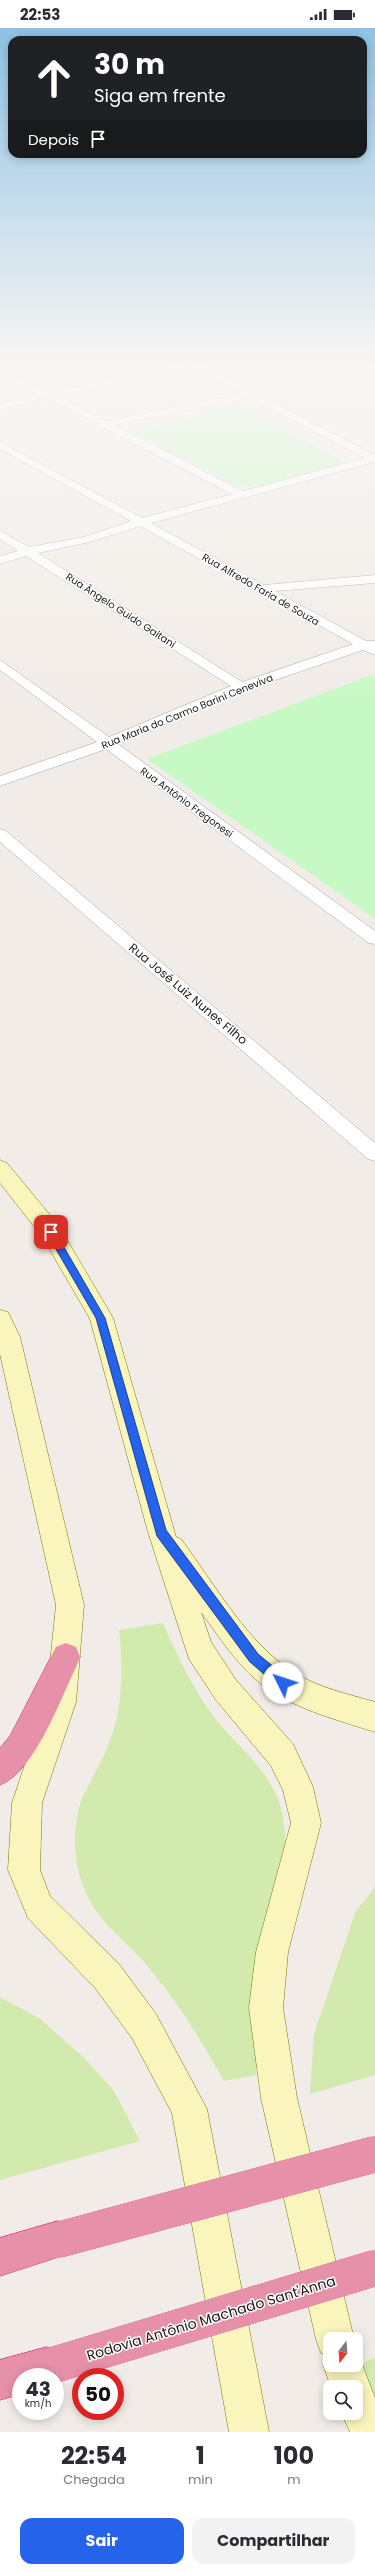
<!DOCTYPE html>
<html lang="pt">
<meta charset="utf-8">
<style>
body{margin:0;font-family:Poppins,sans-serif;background:#f2f2f3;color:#2b2b33;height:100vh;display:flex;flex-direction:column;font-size:15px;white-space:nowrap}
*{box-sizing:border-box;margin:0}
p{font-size:13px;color:#7c7c81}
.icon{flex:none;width:22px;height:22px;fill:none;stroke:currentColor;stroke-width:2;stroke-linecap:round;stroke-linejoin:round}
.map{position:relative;height:2404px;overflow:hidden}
.drawer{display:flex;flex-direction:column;background:#fff;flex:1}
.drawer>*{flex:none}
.top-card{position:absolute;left:8px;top:8px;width:359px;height:122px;border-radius:12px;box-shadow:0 2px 10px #0003;background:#202124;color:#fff;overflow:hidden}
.needle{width:26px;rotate:197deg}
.tools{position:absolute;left:323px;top:2304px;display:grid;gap:8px}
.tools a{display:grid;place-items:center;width:40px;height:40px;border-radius:8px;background:#fff;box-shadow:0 2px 10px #0003;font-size:20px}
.speed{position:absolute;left:12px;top:2340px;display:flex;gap:8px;font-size:20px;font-weight:700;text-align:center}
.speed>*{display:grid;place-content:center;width:52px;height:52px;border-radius:50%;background:#fff;box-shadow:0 2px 10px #0003;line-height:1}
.speed small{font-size:10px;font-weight:400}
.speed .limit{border:6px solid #d22;background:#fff;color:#111}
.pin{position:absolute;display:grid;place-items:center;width:34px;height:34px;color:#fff;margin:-17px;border-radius:8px;box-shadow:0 2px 6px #0006}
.me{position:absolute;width:44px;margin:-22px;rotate:311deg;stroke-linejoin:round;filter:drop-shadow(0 0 3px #0008)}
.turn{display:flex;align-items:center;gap:14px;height:84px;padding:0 20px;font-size:18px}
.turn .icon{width:52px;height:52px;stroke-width:2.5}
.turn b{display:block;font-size:28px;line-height:34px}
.then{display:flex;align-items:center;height:38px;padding:0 20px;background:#0003;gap:8px;font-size:15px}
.eta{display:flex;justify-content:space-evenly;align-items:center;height:68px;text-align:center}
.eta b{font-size:24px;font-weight:700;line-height:28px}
.cta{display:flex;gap:8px;margin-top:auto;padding:8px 20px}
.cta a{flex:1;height:46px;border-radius:12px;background:#2563eb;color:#fff;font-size:16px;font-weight:700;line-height:46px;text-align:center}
.cta a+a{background:#f2f2f3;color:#2b2b33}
.status{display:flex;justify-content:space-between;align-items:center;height:28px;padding:0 20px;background:#fff;direction:ltr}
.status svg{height:11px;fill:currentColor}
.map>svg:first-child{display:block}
.grass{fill:#d2eaae}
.park{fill:#c7f9c5}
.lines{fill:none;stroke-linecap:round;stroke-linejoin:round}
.minor-casing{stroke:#a4a4a4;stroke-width:1}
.secondary-casing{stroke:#797806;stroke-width:1}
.motorway-casing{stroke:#da297a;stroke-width:1}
.minor{fill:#fff;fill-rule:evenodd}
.secondary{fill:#f9f5bc;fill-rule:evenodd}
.motorway{fill:#e790aa;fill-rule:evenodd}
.motorway-bridge-casing{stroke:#da297a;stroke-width:36;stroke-linecap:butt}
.motorway-bridge{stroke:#e790aa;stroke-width:36}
.route{fill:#2563eb;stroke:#184099}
.labels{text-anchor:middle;stroke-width:3;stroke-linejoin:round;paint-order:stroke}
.far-street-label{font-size:10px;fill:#202020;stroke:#fff}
.street-label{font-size:12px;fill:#202020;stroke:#fff}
.near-street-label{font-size:14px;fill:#202020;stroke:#fff}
</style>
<div class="status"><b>22:53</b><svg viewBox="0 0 49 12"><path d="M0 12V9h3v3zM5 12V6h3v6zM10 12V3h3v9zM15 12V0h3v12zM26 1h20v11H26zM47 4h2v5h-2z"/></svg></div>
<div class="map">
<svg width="375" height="2404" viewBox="0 0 375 2404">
<rect width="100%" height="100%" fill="#f1ece7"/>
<g class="grass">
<path d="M163 1595C177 1627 192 1659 213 1688 235 1716 269 1741 280 1777 298 1837 264 1919 256 1980 253 2002 256 2025 256 2047L224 2053C201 2013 179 1975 149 1940 136 1923 119 1910 105 1894 78 1864 70 1823 78 1784 82 1764 96 1746 104 1727 123 1687 124 1644 119 1602Z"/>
<path d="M375 1859V2047L310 2066 314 2006 355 1885Z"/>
<path d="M0 1969 39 1990 85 2031 114 2063 140 2113 0 2152Z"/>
<path d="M375 2329V2375L358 2338Z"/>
</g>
<g class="park">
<path d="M229 379 246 380 342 432 339 438 261 460 238 458 135 406 138 402Z"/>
<path d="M375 646V891L147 731Z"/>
</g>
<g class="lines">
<g class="minor-casing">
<g id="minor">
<path d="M177 337H201L375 427V434L151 495 264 557 375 547V555L275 563 366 613H375V627L363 622 246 662 118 716 375 903V916L369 915 106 721 0 758V748L97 714 0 642V632L109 709 231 658 26 528 0 536V528L18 523 0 511V503L29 519 84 509 131 493 0 421V414L142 490 232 466 104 400 99 399 98 396 47 370 0 381V375L39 367 0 349V343L50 364ZM191 338 242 366 106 393 58 368ZM250 370 365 430 243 463 115 397ZM140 498 353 616 242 654 38 525 90 514Z"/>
<path d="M369 337H375V340L370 339Z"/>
<path d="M0 801 6 803 375 1115V1133L368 1131 0 814Z"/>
</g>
</g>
<g class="secondary-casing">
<g id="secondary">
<path d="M0 1132 7 1135 59 1198 113 1290 176 1509 181 1511C214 1555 248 1617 295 1645 319 1660 348 1666 375 1674V1704C341 1693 305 1684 274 1665 243 1646 222 1613 201 1584L211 1614 236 1652 293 1716 313 1759 321 1795 288 1924 283 1980 297 2070 354 2311H330V2337H356L357 2323 375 2370V2404H350L341 2385H356V2359H331L323 2337 327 2327 321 2325 316 2311 261 2070 249 1980 256 1924 291 1795 283 1762 271 1738 216 1672 189 1631 148 1504 90 1291 43 1210 0 1155Z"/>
<path d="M0 1282 8 1284 20 1309 84 1577 76 1674 42 1775 40 1842 50 1868 119 1936 156 1986 207 2081 269 2404H229L172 2085 132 2010 95 1960 28 1890 8 1842 12 1775 46 1674 56 1577 0 1326Z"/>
</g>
</g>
<g class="motorway-casing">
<g id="motorway">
<path d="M66 1615 76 1619 80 1629 76 1639C60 1672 35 1743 0 1757V1720L10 1708 56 1619Z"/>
<path d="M58 2193 71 2199 77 2212 71 2225 0 2248V2210Z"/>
<path d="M47 2319 61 2325 67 2339 61 2353 55 2355V2349H21V2366L0 2372V2332Z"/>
</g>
</g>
<use href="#minor" class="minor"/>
<use href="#secondary" class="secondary"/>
<use href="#motorway" class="motorway"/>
<g class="motorway-bridge-casing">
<g id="motorway-bridge">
<path d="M58 2212 375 2126"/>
<path d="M47 2339 375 2240"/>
</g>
</g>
<use href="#motorway-bridge" class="motorway-bridge"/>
</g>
<linearGradient id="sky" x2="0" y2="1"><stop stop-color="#8ec2e4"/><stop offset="0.5" stop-color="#f9f6f4"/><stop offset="1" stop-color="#f9f6f4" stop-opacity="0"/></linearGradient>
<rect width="375" height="673" fill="url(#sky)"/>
<path class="route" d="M51 1201 54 1202 105 1290 166 1502 258 1626 287 1650V1659H279L250 1634 157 1508 96 1290 46 1204Z"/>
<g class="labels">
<g class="far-street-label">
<text transform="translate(261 561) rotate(30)" y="4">Rua Alfredo Faria de Souza</text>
<text transform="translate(121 582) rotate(33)" y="4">Rua Ângelo Guido Gaitani</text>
<text transform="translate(187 683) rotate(-22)" y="4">Rua Maria do Carmo Barini Ceneviva</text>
<text transform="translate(187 774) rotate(36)" y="4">Rua Antônio Fregonesi</text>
</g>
<g class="street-label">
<text transform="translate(188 966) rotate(40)" y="4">Rua José Luiz Nunes Filho</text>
</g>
<g class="near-street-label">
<text transform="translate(211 2290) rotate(-17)" y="5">Rodovia Antônio Machado Sant'Anna</text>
</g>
</g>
</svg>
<div class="tools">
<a><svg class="needle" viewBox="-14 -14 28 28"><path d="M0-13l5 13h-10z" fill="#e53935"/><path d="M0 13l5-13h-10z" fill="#7c7c81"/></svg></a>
<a><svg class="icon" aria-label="search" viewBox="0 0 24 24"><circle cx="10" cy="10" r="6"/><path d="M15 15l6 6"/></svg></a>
</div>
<div class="speed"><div>43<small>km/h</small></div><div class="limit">50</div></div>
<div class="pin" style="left:51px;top:1204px;background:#d93025"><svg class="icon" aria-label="arrive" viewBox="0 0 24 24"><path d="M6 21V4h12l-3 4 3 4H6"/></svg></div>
<svg class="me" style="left:283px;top:1655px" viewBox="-20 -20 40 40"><circle r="19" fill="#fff"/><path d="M0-13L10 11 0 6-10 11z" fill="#2563eb"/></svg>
<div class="top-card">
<div class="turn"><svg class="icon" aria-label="ahead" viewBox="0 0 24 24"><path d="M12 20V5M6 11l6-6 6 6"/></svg><div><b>30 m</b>Siga em frente</div></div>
<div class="then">Depois<svg class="icon" aria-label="arrive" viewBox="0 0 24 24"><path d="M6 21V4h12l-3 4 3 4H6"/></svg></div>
</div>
</div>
<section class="drawer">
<div class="eta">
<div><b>22:54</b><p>Chegada</p></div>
<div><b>1</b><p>min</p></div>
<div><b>100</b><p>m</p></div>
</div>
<div class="cta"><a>Sair</a><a>Compartilhar</a></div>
</section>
